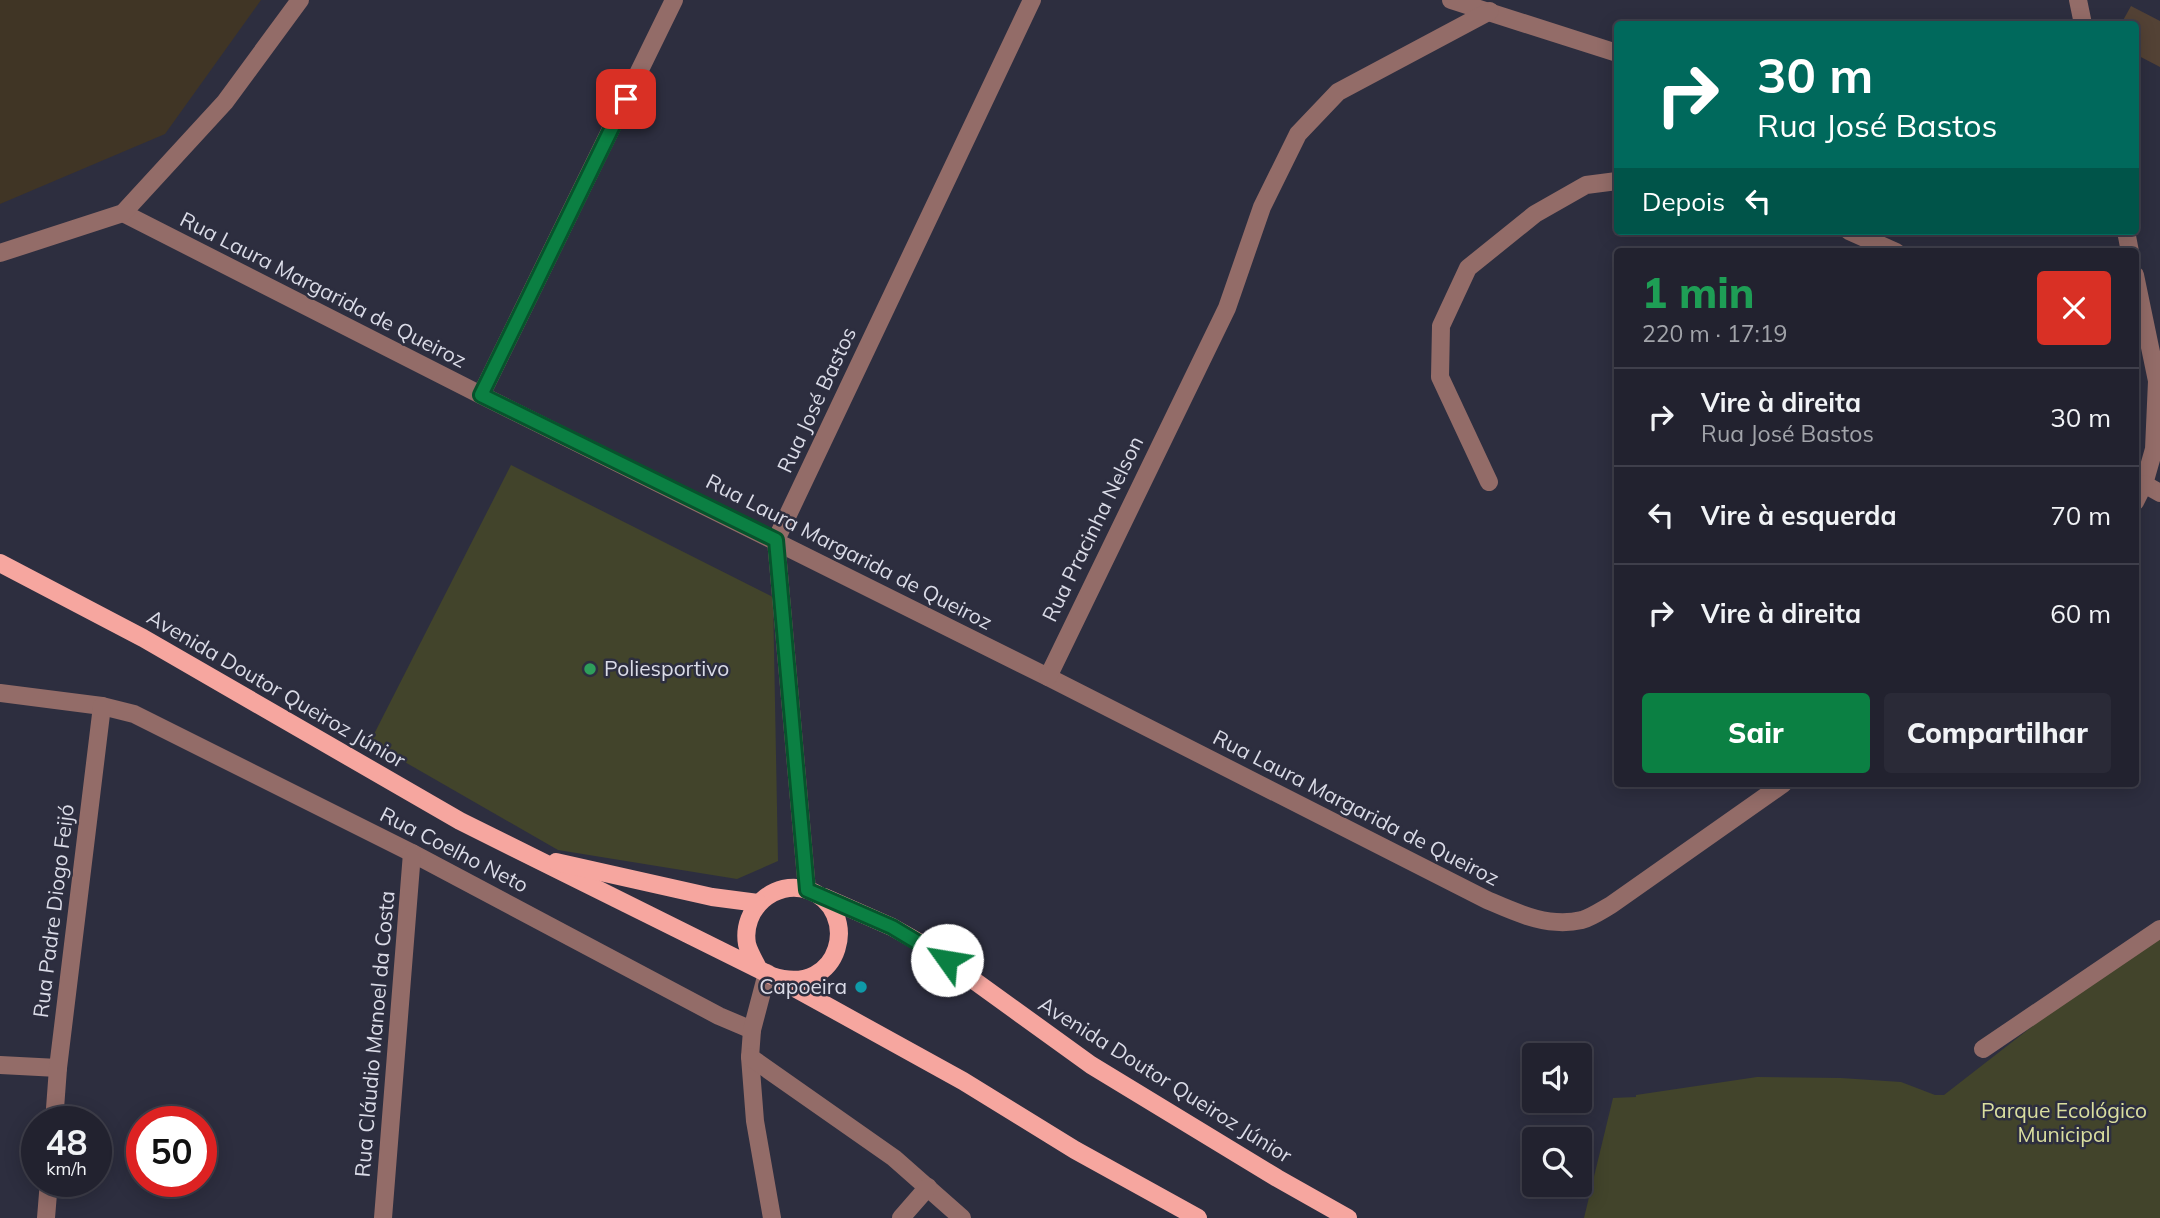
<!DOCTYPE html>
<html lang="pt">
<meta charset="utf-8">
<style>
body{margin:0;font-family:Mulish,sans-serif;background:#2a2a37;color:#f1f3f6;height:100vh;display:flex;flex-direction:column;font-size:26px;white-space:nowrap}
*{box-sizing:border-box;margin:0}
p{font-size:23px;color:#a2a4aa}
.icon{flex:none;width:38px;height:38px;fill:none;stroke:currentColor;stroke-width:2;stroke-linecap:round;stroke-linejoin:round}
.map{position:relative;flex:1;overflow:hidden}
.details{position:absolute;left:1614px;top:248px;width:525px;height:539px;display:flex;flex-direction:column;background:#22222f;border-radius:7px;box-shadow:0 4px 18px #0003,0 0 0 2px #3f3f4b}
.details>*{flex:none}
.top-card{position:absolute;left:1614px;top:21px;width:525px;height:214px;border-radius:7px;box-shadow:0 4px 18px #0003,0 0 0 2px #3f3f4b;background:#00695c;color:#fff;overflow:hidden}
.fabs{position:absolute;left:1522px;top:1043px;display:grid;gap:14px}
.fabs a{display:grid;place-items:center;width:70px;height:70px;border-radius:7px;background:#22222f;box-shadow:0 4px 18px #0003,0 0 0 2px #3f3f4b;font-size:35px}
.speed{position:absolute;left:21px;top:1106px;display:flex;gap:14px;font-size:35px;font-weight:700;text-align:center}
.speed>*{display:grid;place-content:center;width:91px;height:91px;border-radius:50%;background:#22222f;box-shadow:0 4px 18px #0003,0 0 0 2px #3f3f4b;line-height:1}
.speed small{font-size:18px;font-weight:400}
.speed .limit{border:10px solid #d22;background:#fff;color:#111}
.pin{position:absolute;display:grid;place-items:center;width:60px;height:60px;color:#fff;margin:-30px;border-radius:14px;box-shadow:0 4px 10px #0006}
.me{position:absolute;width:77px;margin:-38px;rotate:302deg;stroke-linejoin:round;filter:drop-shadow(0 0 5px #0008)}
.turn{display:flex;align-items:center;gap:24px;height:147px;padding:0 28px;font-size:32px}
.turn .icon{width:91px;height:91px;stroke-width:2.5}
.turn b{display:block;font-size:49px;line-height:60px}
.then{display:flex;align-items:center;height:66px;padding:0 28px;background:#0003;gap:14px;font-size:26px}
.round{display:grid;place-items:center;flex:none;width:74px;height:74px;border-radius:7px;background:#2a2a37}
.overview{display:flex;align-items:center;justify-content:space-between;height:119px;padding:0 28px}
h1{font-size:42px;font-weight:800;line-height:52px;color:#1e9e55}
.button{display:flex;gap:14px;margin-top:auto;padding:14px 28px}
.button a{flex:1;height:80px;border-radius:7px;background:#0b8043;color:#fff;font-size:28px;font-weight:800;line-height:80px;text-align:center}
.button a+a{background:#2a2a37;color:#f1f3f6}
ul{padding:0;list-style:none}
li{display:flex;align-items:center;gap:21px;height:98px;padding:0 28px;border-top:2px solid #3f3f4b}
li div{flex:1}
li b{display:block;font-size:26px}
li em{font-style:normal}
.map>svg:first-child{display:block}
.industrial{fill:#403525}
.green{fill:#42442b}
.building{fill:#534235}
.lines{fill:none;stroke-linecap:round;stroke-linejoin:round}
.minor{stroke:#936c68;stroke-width:18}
.major{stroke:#f6a69f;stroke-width:18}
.route-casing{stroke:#07532c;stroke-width:18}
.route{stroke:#0b8043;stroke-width:12}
.leisure-dot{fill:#2e9e5b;stroke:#2d2e3f;stroke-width:2.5}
.culture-dot{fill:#0f9aa8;stroke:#2d2e3f;stroke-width:2.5}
.labels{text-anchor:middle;stroke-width:5;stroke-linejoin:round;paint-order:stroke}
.street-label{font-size:21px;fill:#dadbe7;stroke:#2d2e3f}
.poi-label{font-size:21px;fill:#dadbe7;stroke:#2d2e3f;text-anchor:start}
.park-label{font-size:21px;fill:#dade9f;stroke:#2d2e3f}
</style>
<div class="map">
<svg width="2160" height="1218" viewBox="0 0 2160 1218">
<rect width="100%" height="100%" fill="#2d2e3f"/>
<path class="industrial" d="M0 0H261L165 134 0 204Z"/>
<g class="green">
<path d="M511 465 773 597 778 861 737 879 558 850 370 742Z"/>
<path d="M2160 931V1218H1584L1613 1098 1636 1097V1095L1757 1077 1841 1078 1901 1082 1935 1095H1944L2146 938Z"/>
</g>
<path class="building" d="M2131 6 2160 21V67L2135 54V24H2121Z"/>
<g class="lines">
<g class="minor">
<path d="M1451 0 1617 53"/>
<path d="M2078 0 2083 24"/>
<path d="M123 213 481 395 1048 677 1487 900C1517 913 1548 928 1582 920 1592 917 1602 910 1611 905L1783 784"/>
<path d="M1849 231 1896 252"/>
<path d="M2126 231 2130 252"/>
<path d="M0 253 123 213 225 102 300 0"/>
<path d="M2135 275 2157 381 2154 449 2144 484 2135 502"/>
<path d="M481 395 674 0"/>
<path d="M1489 482 1440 377 1441 326 1468 268 1535 214 1586 185 1617 181"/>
<path d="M2144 484 2160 493"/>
<path d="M1048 677 1227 308 1262 207 1298 134 1338 92 1490 11"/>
<path d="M0 693 102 706 134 714 412 853 719 1016 752 1030"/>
<path d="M807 890 776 540 1032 0"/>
<path d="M767 973 752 1030 750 1057 755 1121 772 1218"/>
<path d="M1983 1049 2160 929"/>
<path d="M750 1057 894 1158 962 1218"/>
<path d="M0 1065 58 1068"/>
<path d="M54 1122 58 1068 102 706"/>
<path d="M46 1218 49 1181"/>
<path d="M383 1218 412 853"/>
<path d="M901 1218 928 1187"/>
</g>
<g class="major">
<path d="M0 563 143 638 460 821 772 976C842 999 862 909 808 890 775 879 741 909 747 944 749 952 754 960 758 968"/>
<path d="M556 862 712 897 758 903"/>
<path d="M824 897 892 927 929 948 1091 1065 1277 1178 1348 1218"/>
<path d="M782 981 963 1081 1075 1150 1198 1218"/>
</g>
</g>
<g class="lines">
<g class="route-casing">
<path id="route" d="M626 99 481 395 776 540 807 890 892 927 947 960"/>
</g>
<use href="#route" class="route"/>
</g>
<circle class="leisure-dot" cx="590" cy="669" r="7"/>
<circle class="culture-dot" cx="861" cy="987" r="7"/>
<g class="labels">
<g class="street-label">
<text transform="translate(323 290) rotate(27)" y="7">Rua Laura Margarida de Queiroz</text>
<text transform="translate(817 400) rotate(-65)" y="7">Rua José Bastos</text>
<text transform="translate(1093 529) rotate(-64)" y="7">Rua Pracinha Nelson</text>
<text transform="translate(849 552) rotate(27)" y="7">Rua Laura Margarida de Queiroz</text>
<text transform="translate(276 689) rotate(30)" y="7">Avenida Doutor Queiroz Júnior</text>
<text transform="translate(1356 808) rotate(27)" y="7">Rua Laura Margarida de Queiroz</text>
<text transform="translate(454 850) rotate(27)" y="7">Rua Coelho Neto</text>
<text transform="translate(54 911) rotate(-83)" y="7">Rua Padre Diogo Feijó</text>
<text transform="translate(375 1034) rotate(-85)" y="7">Rua Cláudio Manoel da Costa</text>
<text transform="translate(1165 1080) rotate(32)" y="7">Avenida Doutor Queiroz Júnior</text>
</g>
<g class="poi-label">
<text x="604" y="676">Poliesportivo</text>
<text x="847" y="994" text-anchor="end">Capoeira</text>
</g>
<g class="park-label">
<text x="2064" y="1118">Parque Ecológico<tspan x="2064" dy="24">Municipal</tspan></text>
</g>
</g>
</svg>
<div class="fabs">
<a><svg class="icon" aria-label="sound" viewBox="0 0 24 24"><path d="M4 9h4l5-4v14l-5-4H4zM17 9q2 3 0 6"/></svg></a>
<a><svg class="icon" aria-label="search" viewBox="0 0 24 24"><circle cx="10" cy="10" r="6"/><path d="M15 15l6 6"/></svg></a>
</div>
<div class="speed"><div>48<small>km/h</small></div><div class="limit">50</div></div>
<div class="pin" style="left:626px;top:99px;background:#d93025"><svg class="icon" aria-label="arrive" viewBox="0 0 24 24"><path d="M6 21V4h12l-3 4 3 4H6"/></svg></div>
<svg class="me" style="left:947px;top:960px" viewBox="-20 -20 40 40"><circle r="19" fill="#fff"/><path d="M0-13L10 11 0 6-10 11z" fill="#0b8043"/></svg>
<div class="top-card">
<div class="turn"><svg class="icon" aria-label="right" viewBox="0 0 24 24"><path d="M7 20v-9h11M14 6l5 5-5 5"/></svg><div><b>30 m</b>Rua José Bastos</div></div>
<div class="then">Depois<svg class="icon" aria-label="left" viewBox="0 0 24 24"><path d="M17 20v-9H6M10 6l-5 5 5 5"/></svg></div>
</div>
<section class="details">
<div class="overview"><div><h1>1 min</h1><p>220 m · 17:19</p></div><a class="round" style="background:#d93025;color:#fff"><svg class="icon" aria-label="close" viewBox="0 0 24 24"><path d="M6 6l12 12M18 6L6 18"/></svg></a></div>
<ul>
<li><svg class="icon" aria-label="right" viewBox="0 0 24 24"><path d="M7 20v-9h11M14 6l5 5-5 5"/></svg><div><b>Vire à direita</b><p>Rua José Bastos</p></div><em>30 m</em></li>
<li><svg class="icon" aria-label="left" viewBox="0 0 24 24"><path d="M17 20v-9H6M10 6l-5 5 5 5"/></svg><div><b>Vire à esquerda</b></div><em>70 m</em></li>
<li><svg class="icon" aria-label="right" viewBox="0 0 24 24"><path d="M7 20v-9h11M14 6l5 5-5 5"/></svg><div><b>Vire à direita</b></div><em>60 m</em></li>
</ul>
<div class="button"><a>Sair</a><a>Compartilhar</a></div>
</section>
</div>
